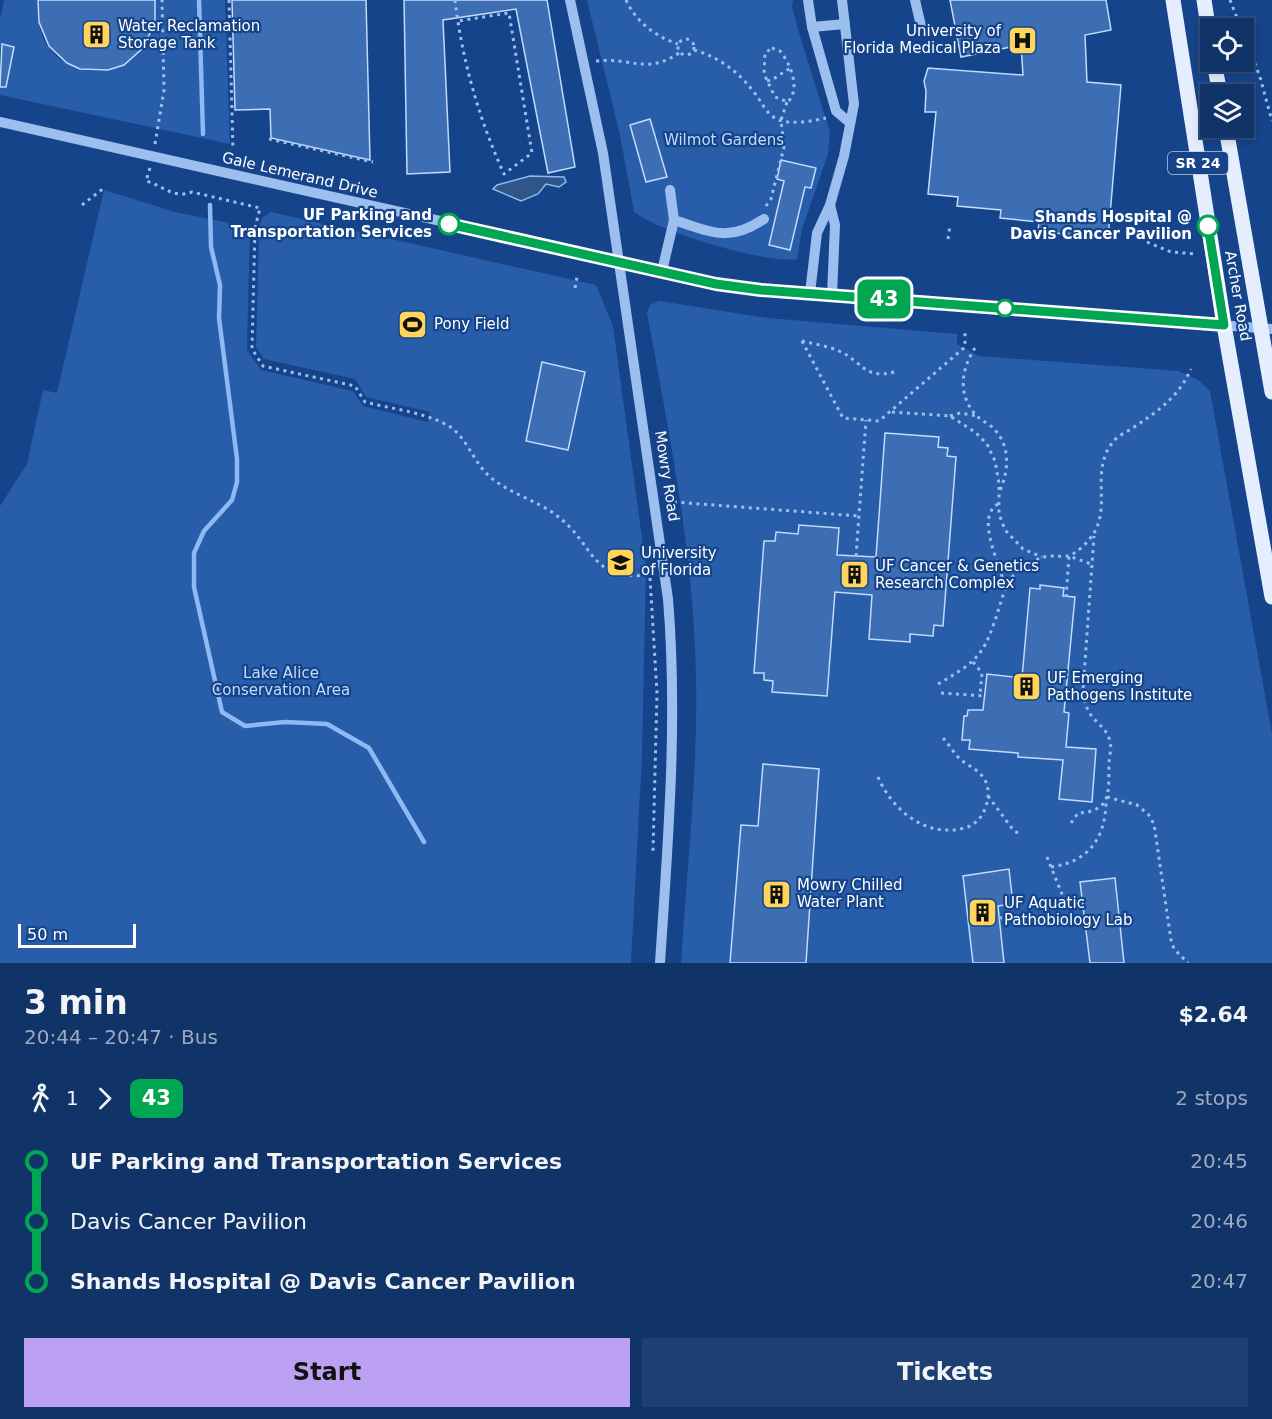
<!DOCTYPE html>
<html lang="en">
<head>
<meta charset="utf-8">
<style>
	:root { --surface:#103368; --page:#1e3f71; --text:#f1f3f6; --muted:#9caac0; --line:#304e7c; --accent:#bca0f2 }
	body { margin:0; font-family:"DejaVu Sans",sans-serif; background:var(--page); color:var(--text); height:100vh; display:flex; flex-direction:column; font-size:22px; white-space:nowrap }
	* { box-sizing:border-box; margin:0 }
	p { font-size:20px; color:var(--muted) }
	.icon { flex:none; width:33px; height:33px; fill:none; stroke:currentColor; stroke-width:2; stroke-linecap:round; stroke-linejoin:round }
	.map { position:relative; height:963px; overflow:hidden }
	.panel { display:flex; flex-direction:column; background:var(--surface); flex:1 }
	.panel>* { flex:none }
	.badge { padding:0 12px; border-radius:9px; font-size:21px; line-height:39px }
	.tools { position:absolute; left:1200px; top:18px; display:grid; gap:12px }
	.tools a { display:grid; place-items:center; width:54px; height:54px; border-radius:0px; background:var(--surface); box-shadow:0 3px 9px #0003,0 0 0 2px var(--line); font-size:30px }
	.scale { position:absolute; left:18px; bottom:15px; width:118px; box-sizing:border-box; padding-left:6px; border:3px solid #fff; border-top:0; font-size:16px; line-height:21px; white-space:nowrap; color:#fff; -webkit-text-stroke:4px #15448a; paint-order:stroke }
	.map>.badge { position:absolute; translate:-50% -50%; box-shadow:0 0 0 3px #fff }
	.legs { display:flex; align-items:center; gap:9px; height:66px; padding:0 24px; font-size:20px }
	.legs p { margin-inline-start:auto }
	.overview { display:flex; align-items:center; justify-content:space-between; height:102px; padding:0 24px }
	h1 { font-size:33px; font-weight:700; line-height:45px }
	.action { display:flex; gap:12px; margin-top:auto; padding:12px 24px }
	.action a { flex:1; height:69px; border-radius:0px; background:var(--accent); color:#111; font-size:24px; font-weight:700; line-height:69px; text-align:center }
	.action a+a { background:var(--page); color:var(--text) }
	ul { padding:0 24px; list-style:none }
	li { display:flex; align-items:center; gap:21px; height:60px; font-size:22px }
	li i { display:grid; place-items:center; width:9px; height:100%; margin:0 8px; background:currentColor }
	li i::after { content:''; width:15px; height:15px; margin:-8px; border:4px solid; border-radius:50%; background:var(--surface) }
	li p { margin-inline-start:auto }
	li:first-child i { background:linear-gradient(#0000 50%,currentColor 0) }
	li:last-child i { background:linear-gradient(currentColor 50%,#0000 0) }
	.map>svg:first-child { display:block }
</style>
</head>
<body>
<div class="map">
<svg width="1272" height="963" viewBox="0 0 1272 963">
	<rect width="100%" height="100%" fill="#15448a"/>
	<g fill="#275da9">
		<path d="M4,0H40C40,7 38,16 39,23C49,89 158,92 154,0H225L230,144L0,95V65L10,67L14,47L2,44L0,55V19Z"/>
		<path d="M587,0H793L792,7L799,33L830,132L828,154L802,229L797,259C765,264 660,232 634,212L620,135Z"/>
		<path d="M104,190L175,212L250,227L247,350L261,370L353,391L363,406L428,422L430,412L366,397L355,379L264,359L256,347L259,230L262,218L271,212L596,285L613,326L646,567L642,755L631,963H0V506L27,464L43,390L57,393Z"/>
		<path d="M659,301L768,318L957,334V344L979,356L1179,371L1198,380L1210,391L1272,734V963H681C687,868 698,772 696,677C694,555 669,432 647,313L650,305Z"/>
	</g>
	<path fill="#325589" stroke="#8eb9f2" stroke-width="1.5" d="M530,176L564,177L566,182L559,187L546,184L538,194L521,201L493,189L497,185Z"/>
	<g fill="none" stroke-linecap="round" stroke-linejoin="round">
		<g stroke="#8eb9f2" stroke-width="4.5">
			<path d="M199,0L203,134"/>
			<path d="M210,205L211,247L220,285L219,318L237,459V482L232,500L204,531L194,553V587L222,712L245,726L285,722L327,724L369,748L424,842"/>
		</g>
	</g>
	<g fill="#3d6eb3" stroke="#c2dafb" stroke-width="1.5">
		<path d="M38,0H155V21L144,47L124,65L108,70L80,69L67,63L49,46L39,22Z"/>
		<path d="M232,0H366L370,160L271,138L270,109L235,110Z"/>
		<path d="M404,0H547L575,167L548,173L516,9L443,20L450,172L407,174Z"/>
		<path d="M950,0H1106L1111,30L1085,35L1087,82L1121,85L1108,239L1038,231L1039,222L1000,218L1001,210L957,206L958,197L928,194L936,112H925L926,91L924,81L928,68L1023,75L1021,45L961,57Z"/>
		<path d="M2,44L14,47L6,87H0Z"/>
		<path d="M650,119L667,177L646,182L630,125Z"/>
		<path d="M781,160L816,168L811,188L805,187L790,250L769,245L784,181L777,179Z"/>
		<path d="M542,362L585,372L568,450L526,441Z"/>
		<path d="M885,433L939,437L938,447L948,448L947,456L956,457L943,626L934,625L933,636L910,634V642L869,639L872,595L835,592L827,696L772,692L773,681L764,680V673H754L764,541H775L776,532L798,534L799,525L839,528L837,555L876,557Z"/>
		<path d="M1040,585L1064,588L1063,596L1075,597L1064,712L1069,713L1066,747L1096,749L1092,802L1059,799L1063,760L1018,757V753L969,749L970,740H962L964,716H967L968,710H983L987,674L1022,678L1030,588L1040,589Z"/>
		<path d="M763,764L819,769L806,963H730L741,825L758,826Z"/>
		<path d="M1009,869L1013,904L998,906L1004,963H973L963,876Z"/>
		<path d="M1115,878L1124,963H1090L1080,882Z"/>
	</g>
	<g fill="none" stroke-linecap="round" stroke-linejoin="round">
		<g stroke="#9cbfef" stroke-width="3" stroke-dasharray="3 4.5" stroke-linecap="butt">
			<path d="M229,0L233,150"/>
			<path d="M455,0C462,60 479,119 504,174L532,153L509,13L458,21"/>
			<path d="M626,0C636,22 656,37 678,44"/>
			<path d="M1230,0L1241,28"/>
			<path d="M1244,35L1260,77L1272,121"/>
			<circle cx="686" cy="47" r="8"/>
			<path d="M772,48L780,51C790,63 801,88 788,102L775,97L764,74L765,53Z"/>
			<path d="M694,50C721,58 740,73 757,96C763,105 768,116 779,120C793,125 811,121 826,118"/>
			<path d="M596,61C631,57 647,75 679,53"/>
			<path d="M767,81C777,79 781,72 790,69"/>
			<path d="M269,139L373,162"/>
			<path d="M155,144L164,90L162,0"/>
			<path d="M150,168L146,181C164,186 173,199 192,192L260,208L255,228L252,349L263,366L355,386L365,402C392,409 424,412 449,426C467,438 473,461 489,476C508,493 536,500 556,515C596,544 587,581 650,575"/>
			<path d="M82,205L104,188"/>
			<path d="M766,206L771,199L784,147L781,120L787,102"/>
			<path d="M948,239L950,225"/>
			<path d="M1147,242L1171,252L1197,254"/>
			<path d="M575,288L577,277"/>
			<path d="M802,341L843,418L879,421L965,347V332"/>
			<path d="M802,341C814,344 828,346 839,351C862,361 864,380 894,372"/>
			<path d="M975,348C961,369 957,396 977,416C981,420 987,423 992,427C1011,445 1009,469 1000,491"/>
			<path d="M892,412L950,416L975,432L987,444L995,461L999,483V514L1005,530L1023,549L1042,557"/>
			<path d="M950,416L960,413L977,416"/>
			<path d="M674,502L859,516"/>
			<path d="M998,504C974,518 1002,567 1005,588"/>
			<path d="M856,556L866,420"/>
			<path d="M650,578L657,693L653,851"/>
			<path d="M1066,597L1069,556L1091,564"/>
			<path d="M973,662L982,673L980,696"/>
			<path d="M938,684C982,659 985,652 1000,605C1003,595 1006,584 1013,576C1021,569 1033,560 1044,557C1052,555 1059,557 1067,556C1076,555 1089,541 1094,533C1111,504 1090,470 1113,442C1117,436 1125,433 1131,429C1157,412 1178,398 1191,369"/>
			<path d="M941,693L985,696"/>
			<path d="M878,777C892,809 923,836 960,829C973,827 982,819 986,806C989,797 989,788 985,780C978,768 966,766 957,756C952,750 948,743 943,738"/>
			<path d="M988,796L1014,831L1022,835"/>
			<path d="M1107,797L1137,805L1148,814L1154,824L1171,940L1174,949L1188,963"/>
			<path d="M1071,823L1078,813C1113,811 1108,792 1109,764C1109,757 1112,748 1110,741C1104,720 1086,724 1083,690L1094,536"/>
			<path d="M1047,857L1072,919"/>
			<path d="M1051,867C1088,862 1105,839 1106,803"/>
			<path d="M999,918L1012,917"/>
			<path d="M1045,922L1084,917"/>
		</g>
		<g stroke="#9cbfef" stroke-width="10">
			<path d="M570,0L603,153L668,599C678,720 668,842 660,963"/>
			<path d="M808,0L812,27L836,111L849,122"/>
			<path d="M915,0L921,26"/>
			<path d="M812,27L845,24"/>
			<path d="M0,122L716,283L761,290L1272,329"/>
			<path d="M830,205L835,225L832,295"/>
			<path d="M674,220C712,232 728,243 764,219"/>
			<path d="M662,271L674,220L670,190"/>
			<path d="M810,293L817,233L830,205L844,156L854,104L842,0"/>
		</g>
		<g stroke="#e5eeff" stroke-width="15">
			<path d="M1173,0L1224,325L1272,597"/>
			<path d="M1204,0L1210,39"/>
			<path d="M1214,62L1220,94"/>
			<path d="M1226,128L1272,392"/>
		</g>
	</g>
	<g fill="none" stroke-linecap="round" stroke-linejoin="round">
		<defs>
			<path id="line-1" d="M449,224L716,284L761,290L1224,325L1208,226"/>
		</defs>
		<use href="#line-1" stroke="#fff" stroke-width="14"/>
		<use href="#line-1" stroke="#00a651" stroke-width="9"/>
	</g>
	<defs>
		<symbol id="building-square" viewBox="-11 -11 22 22"><rect x="-9" y="-9" width="18" height="18" rx="4" fill="#ffd55b" stroke="#15448a"/><path d="M-4-6H4V6H1V3H-1V6H-4ZM-2.5-4.3h1.7v1.8h-1.7ZM.8-4.3h1.7v1.8H.8ZM-2.5-1h1.7V.8h-1.7ZM.8-1h1.7V.8H.8Z" fill="#111"/></symbol>
		<symbol id="hospital-square" viewBox="-11 -11 22 22"><rect x="-9" y="-9" width="18" height="18" rx="4" fill="#ffd55b" stroke="#15448a"/><path d="M-5-5h3v3.5h4V-5h3V5h-3V1.5h-4V5h-3Z" fill="#111"/></symbol>
		<symbol id="stadium-square" viewBox="-11 -11 22 22"><rect x="-9" y="-9" width="18" height="18" rx="4" fill="#ffd55b" stroke="#15448a"/><path d="M0-5a6.5 5 0 1 0 0 10a6.5 5 0 1 0 0-10ZM-3.5-1.8h7v3.6h-7Z" fill="#111"/></symbol>
		<symbol id="university-square" viewBox="-11 -11 22 22"><rect x="-9" y="-9" width="18" height="18" rx="4" fill="#ffd55b" stroke="#15448a"/><path d="M0-5L7-2L0 1L-7-2ZM-4 1L0 2.5L4 1V4Q0 6-4 4Z" fill="#111"/></symbol>
	</defs>
	<g fill-rule="evenodd">
		<use href="#building-square" x="80" y="18" width="33" height="33"/>
		<use href="#hospital-square" x="1006" y="24" width="33" height="33"/>
		<use href="#stadium-square" x="396" y="308" width="33" height="33"/>
		<use href="#university-square" x="604" y="546" width="33" height="33"/>
		<use href="#building-square" x="838" y="558" width="33" height="33"/>
		<use href="#building-square" x="1010" y="670" width="33" height="33"/>
		<use href="#building-square" x="760" y="878" width="33" height="33"/>
		<use href="#building-square" x="966" y="896" width="33" height="33"/>
	</g>
	<g fill="#fff" stroke="#00a651" stroke-width="3">
		<circle cx="449" cy="224" r="10"/>
		<circle cx="1208" cy="226" r="10"/>
		<circle cx="1005" cy="308" r="8"/>
	</g>
	<g text-anchor="middle" dominant-baseline="central" stroke-width="4.5" stroke-linejoin="round" paint-order="stroke">
		<rect fill="#15448a" stroke="#b9c7dc" stroke-width="1.5" x="1168" y="152" width="60" height="22" rx="4.5"/>
		<g font-size="14" font-weight="bold" fill="#fff">
			<text x="1198" y="163">SR 24</text>
		</g>
		<g font-size="15" fill="#fff" stroke="#15448a" text-anchor="start">
			<text x="118" y="26">Water Reclamation<tspan x="118" dy="17">Storage Tank</tspan></text>
			<text x="1001" y="31" text-anchor="end">University of<tspan x="1001" dy="17">Florida Medical Plaza</tspan></text>
			<text x="434" y="324">Pony Field</text>
			<text x="641" y="553">University<tspan x="641" dy="17">of Florida</tspan></text>
			<text x="875" y="566">UF Cancer &amp; Genetics<tspan x="875" dy="17">Research Complex</tspan></text>
			<text x="1047" y="678">UF Emerging<tspan x="1047" dy="17">Pathogens Institute</tspan></text>
			<text x="797" y="885">Mowry Chilled<tspan x="797" dy="17">Water Plant</tspan></text>
			<text x="1004" y="903">UF Aquatic<tspan x="1004" dy="17">Pathobiology Lab</tspan></text>
		</g>
		<g font-size="15" fill="#c2dafb" stroke="#15448a">
			<text x="724" y="140">Wilmot Gardens</text>
			<text x="281" y="673">Lake Alice<tspan x="281" dy="17">Conservation Area</tspan></text>
		</g>
		<g font-size="15" fill="#fff" stroke="#15448a">
			<text transform="translate(300 175) rotate(13)">Gale Lemerand Drive</text>
			<text transform="translate(1238 296) rotate(80)">Archer Road</text>
			<text transform="translate(667 476) rotate(81)">Mowry Road</text>
		</g>
		<g font-size="15" font-weight="bold" fill="#fff" stroke="#15448a" text-anchor="end">
			<text x="432" y="215">UF Parking and<tspan x="432" dy="17">Transportation Services</tspan></text>
			<text x="1192" y="217">Shands Hospital @<tspan x="1192" dy="17">Davis Cancer Pavilion</tspan></text>
		</g>
	</g>
</svg>
<div class="tools">
<a><svg class="icon" aria-label="locate" viewBox="0 0 24 24"><circle cx="12" cy="12" r="6"/><path d="M12 2v4M12 18v4M2 12h4M18 12h4"/></svg></a>
<a><svg class="icon" aria-label="layers" viewBox="0 0 24 24"><path d="M12 4l9 5-9 5-9-5zM3 14l9 5 9-5"/></svg></a>
</div>
<div class="scale">50 m</div>
<b class="badge" style="left:884px;top:299px;background:#00a651;color:#fff">43</b>
</div>
<section class="panel">
<div class="overview"><div><h1>3 min</h1><p>20:44 – 20:47 · Bus</p></div><b>$2.64</b></div>
<div class="legs"><svg class="icon" aria-label="walk" viewBox="0 0 24 24"><circle cx="13" cy="4" r="2"/><path d="M13 8l-2 6 4 7M11 14l-3 7M7 12l3-4h3l4 4"/></svg>1<svg class="icon" aria-label="forward" viewBox="0 0 24 24"><path d="M9 5l7 7-7 7"/></svg><b class="badge" style="background:#00a651;color:#fff">43</b><p>2 stops</p></div>
<ul>
<li><i style="color:#00a651"></i><b>UF Parking and Transportation Services</b><p>20:45</p></li>
<li><i style="color:#00a651"></i><span>Davis Cancer Pavilion</span><p>20:46</p></li>
<li><i style="color:#00a651"></i><b>Shands Hospital @ Davis Cancer Pavilion</b><p>20:47</p></li>
</ul>
<div class="action"><a>Start</a><a>Tickets</a></div>
</section>
</body>
</html>
